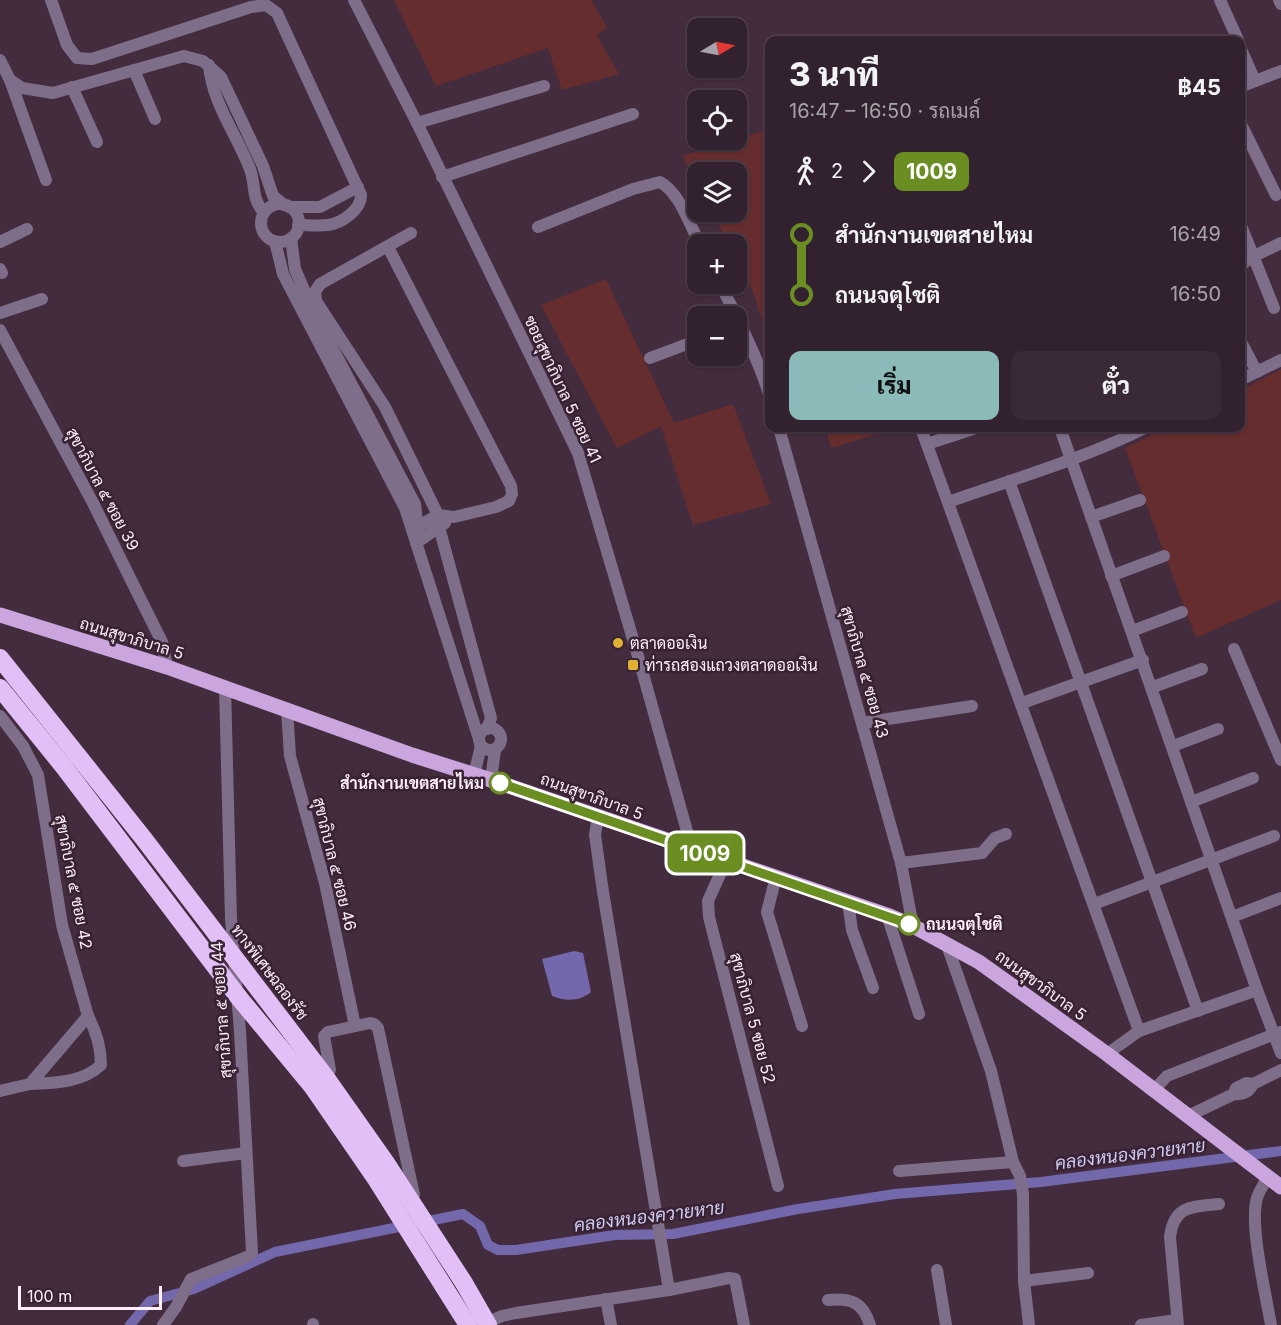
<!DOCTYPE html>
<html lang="th">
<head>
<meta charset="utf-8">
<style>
	:root { --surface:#32212e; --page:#3a2936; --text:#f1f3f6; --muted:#a8a3aa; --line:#4d3e4a; --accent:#8bbbb9 }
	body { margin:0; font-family:Inter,Sarabun,sans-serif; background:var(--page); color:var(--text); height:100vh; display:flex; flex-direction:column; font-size:22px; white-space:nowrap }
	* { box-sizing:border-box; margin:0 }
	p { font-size:20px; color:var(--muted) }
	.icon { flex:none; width:33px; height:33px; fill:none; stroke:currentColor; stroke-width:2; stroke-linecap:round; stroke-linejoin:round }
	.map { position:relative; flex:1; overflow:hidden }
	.details { position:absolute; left:765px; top:36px; width:480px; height:396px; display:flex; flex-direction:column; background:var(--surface); border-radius:12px; box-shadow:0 2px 4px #0004,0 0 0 2px var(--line) }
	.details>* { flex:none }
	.badge { padding:0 12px; border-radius:9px; font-size:21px; line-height:39px }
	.needle { width:39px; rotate:80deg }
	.buttons { position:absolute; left:687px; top:18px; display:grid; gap:12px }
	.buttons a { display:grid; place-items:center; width:60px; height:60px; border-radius:12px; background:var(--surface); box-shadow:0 2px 4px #0004,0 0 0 2px var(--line); font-size:30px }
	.scale { position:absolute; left:18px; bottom:15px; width:144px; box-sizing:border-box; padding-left:6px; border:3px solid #feeffa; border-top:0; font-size:16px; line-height:21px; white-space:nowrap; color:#feeffa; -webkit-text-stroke:4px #382233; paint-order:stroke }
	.map>.badge { position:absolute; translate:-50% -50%; box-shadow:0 0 0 3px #fff }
	.legs { display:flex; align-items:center; gap:9px; height:66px; padding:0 24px; font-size:20px }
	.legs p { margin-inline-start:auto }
	.head { display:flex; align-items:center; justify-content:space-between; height:102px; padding:0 24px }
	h1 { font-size:33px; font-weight:800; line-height:45px }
	.primary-button { display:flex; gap:12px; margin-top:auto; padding:12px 24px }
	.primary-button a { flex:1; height:69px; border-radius:12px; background:var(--accent); color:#111; font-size:24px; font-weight:800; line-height:69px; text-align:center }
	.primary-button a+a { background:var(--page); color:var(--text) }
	ul { padding:0 24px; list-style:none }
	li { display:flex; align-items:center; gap:21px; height:60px; font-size:22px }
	li i { display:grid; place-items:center; width:9px; height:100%; margin:0 8px; background:currentColor }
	li i::after { content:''; width:15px; height:15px; margin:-8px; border:4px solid; border-radius:50%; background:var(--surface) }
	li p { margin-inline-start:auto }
	li:first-child i { background:linear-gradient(#0000 50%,currentColor 0) }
	li:last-child i { background:linear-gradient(currentColor 50%,#0000 0) }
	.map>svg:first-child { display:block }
</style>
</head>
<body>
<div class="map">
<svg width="1281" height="1325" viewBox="0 0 1281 1325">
	<rect width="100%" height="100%" fill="#432c3d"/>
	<g fill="#662d2f">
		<path d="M394,0H591L607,27L597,36L619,74L562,90L548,48L436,86Z"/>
		<path d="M769,129H770L769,340L752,289L737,259L736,244H729L712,212H736V172H698L697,184L682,156Z"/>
		<path d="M606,279L674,423L733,404L771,504L693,525L661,426L617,448L541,305Z"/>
		<path d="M1281,369V600L1196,638L1125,448L1166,428H1240L1241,390Z"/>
		<path d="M799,428H891V430L831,448L826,428L800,432Z"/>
	</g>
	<path fill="#7468ac" d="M574,951L583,953L591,992C579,1002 565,1001 552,996L542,959Z"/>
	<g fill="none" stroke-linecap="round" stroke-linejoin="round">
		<path stroke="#7468ac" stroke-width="10" d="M130,1325L150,1301L194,1289L275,1252L463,1214L480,1226L488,1245L498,1250H516L615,1235L673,1234L798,1209L895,1194L1041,1182L1281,1151"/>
		<g stroke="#7f6e8a" stroke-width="12">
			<path d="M51,0L67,45L77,58L92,59L251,7L266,5L277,13L361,195C361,210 342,223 328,225C318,226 308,225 298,225"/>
			<path d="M354,0L417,123L578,453L640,663L692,849"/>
			<path d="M1220,0L1238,40"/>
			<path d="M1279,0L1281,4"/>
			<path d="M1240,47L1255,81"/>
			<path d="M0,60L10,80L22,88L53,93L184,56L203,61L221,77L263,166L273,196L284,205"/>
			<path d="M209,65C212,103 237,135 250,169C256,186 251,198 264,213"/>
			<path d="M134,70L155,119"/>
			<path d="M10,80L46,180"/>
			<path d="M72,87L97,142"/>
			<path d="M1240,87L1281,71"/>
			<path d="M1240,122L1276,195"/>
			<path d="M417,123L544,86"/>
			<path d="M442,177L633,114"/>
			<circle cx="280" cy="223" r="19"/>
			<path d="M289,207H320L358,187"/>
			<path d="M538,227L633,189L660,182C680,193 689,224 700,244"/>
			<path d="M1242,228L1274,308"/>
			<path d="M411,233L320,284L315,292L316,301L385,407L438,515L439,527L491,718L487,729"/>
			<path d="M291,238L295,269L315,315L415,504L418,529"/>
			<path d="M275,241L283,274L405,508L479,739"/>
			<path d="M0,242L27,229"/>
			<path d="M388,247L511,486L512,494L509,501L496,507L454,517L438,515L412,530"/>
			<path d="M1240,266L1250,258L1281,243"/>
			<path d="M0,269L2,273"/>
			<path d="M720,284C739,320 758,358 770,397"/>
			<path d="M0,313L42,299"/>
			<path d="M0,330L93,503L132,582L162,642L167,667"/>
			<path d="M1240,340L1257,372"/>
			<path d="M650,358L698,340"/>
			<path d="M1240,380L1281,360"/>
			<path d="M779,428L901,863L913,926"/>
			<path d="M921,428L1139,1031"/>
			<path d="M1060,428L1257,990L1281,1053"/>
			<path d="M927,444L976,428"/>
			<path d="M1009,481L1198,1011"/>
			<path d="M948,502C1014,479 1083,459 1145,428"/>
			<path d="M1091,517L1140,500"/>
			<path d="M416,543L445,523"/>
			<path d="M1111,576L1164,556"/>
			<path d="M1132,631L1182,612"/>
			<path d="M1234,649L1281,760"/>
			<path d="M1153,687L1202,669"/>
			<path d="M1022,703L1143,660"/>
			<path d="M287,710L290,756L325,883L355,1026"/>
			<path d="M0,716L23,746L38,775L62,925L88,1016L30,1084L0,1091"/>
			<path d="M862,723L972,706"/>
			<circle cx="490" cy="739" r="11"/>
			<path d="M1173,746L1218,729"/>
			<path d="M474,775L481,746"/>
			<path d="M491,780L495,750"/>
			<path d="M1191,802L1253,778"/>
			<path d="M598,816L595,835L603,892L669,1290"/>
			<path d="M726,861L708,901L709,917L778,1186"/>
			<path d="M901,863L982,853L995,838L1006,834"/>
			<path d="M776,877L767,912L802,1026"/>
			<path d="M848,902L852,930L873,988"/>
			<path d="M1094,904L1274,836"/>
			<path d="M887,915L919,1014"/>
			<path d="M1232,917L1281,898"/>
			<path d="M947,945L991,1071L1013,1162L1020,1176L1023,1194L1024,1281L1029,1325"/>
			<path d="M1107,1054L1139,1031L1257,990"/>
			<path d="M330,1070L324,1036L328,1032L370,1023L374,1024L378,1028L414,1195"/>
			<path d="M30,1084C54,1083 82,1083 101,1065C101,1047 97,1033 88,1016"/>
			<path d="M1153,1091L1167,1076L1280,1032"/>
			<path d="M1234,1094L1236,1088L1246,1083L1253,1084L1281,1070"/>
			<path d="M1188,1116L1234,1094C1243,1095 1248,1093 1253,1084"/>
			<path d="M183,1161L246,1153"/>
			<path d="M899,1171L1013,1162"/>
			<path d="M1268,1177C1264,1184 1259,1191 1257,1198C1249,1225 1266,1295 1271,1325"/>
			<path d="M937,1270L946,1325"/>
			<path d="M1024,1281L1088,1273"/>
			<path d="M606,1299L611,1325"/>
			<path d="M828,1300C851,1298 863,1302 870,1325"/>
			<path d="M313,1324V1325"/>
			<path d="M163,1325L176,1307L191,1279L249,1256L252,1253L240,1031L231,919L225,687"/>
			<path d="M482,1325L502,1316L516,1313L669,1290L729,1278L735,1279L744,1325"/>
			<path d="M1141,1325L1177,1320"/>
			<path d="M1178,1325L1170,1237C1174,1205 1192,1207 1219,1204"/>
		</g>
		<path stroke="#caa5de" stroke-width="15" d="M0,615L167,667L412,755L491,780L887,915L913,926L979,962L1107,1054L1281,1187"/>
		<g stroke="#e2bff6" stroke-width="18">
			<path d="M0,658L144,839L324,1075L386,1163L464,1283L488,1325"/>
			<path d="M0,688L64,767L240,999L312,1086L376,1179L468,1325"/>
		</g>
	</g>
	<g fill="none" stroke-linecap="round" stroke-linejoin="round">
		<defs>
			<path id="line-1" d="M500,783L909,924"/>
		</defs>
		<use href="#line-1" stroke="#fff" stroke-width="14"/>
		<use href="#line-1" stroke="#6b8e23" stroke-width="9"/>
	</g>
	<g fill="#e0b034" stroke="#382233" stroke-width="2">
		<circle cx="618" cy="643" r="6"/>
		<rect x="627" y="659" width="12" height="12" rx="3"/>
	</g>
	<g fill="#fff" stroke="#6b8e23" stroke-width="3">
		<circle cx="500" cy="783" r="10"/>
		<circle cx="909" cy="924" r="10"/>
	</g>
	<g text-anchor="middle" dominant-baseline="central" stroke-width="5" stroke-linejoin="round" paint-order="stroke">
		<g font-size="16" fill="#feeffa" stroke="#382233">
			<text transform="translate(563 389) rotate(65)">ซอยสุขาภิบาล 5 ซอย 41</text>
			<text transform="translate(103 489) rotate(62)">สุขาภิบาล ๕ ซอย 39</text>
			<text transform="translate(132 638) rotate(17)">ถนนสุขาภิบาล 5</text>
			<text transform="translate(865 672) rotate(74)">สุขาภิบาล ๕ ซอย 43</text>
			<text transform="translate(592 796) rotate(20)">ถนนสุขาภิบาล 5</text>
			<text transform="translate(335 864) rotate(76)">สุขาภิบาล ๕ ซอย 46</text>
			<text transform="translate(74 882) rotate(79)">สุขาภิบาล ๕ ซอย 42</text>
			<text transform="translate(270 972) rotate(53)">ทางพิเศษฉลองรัช</text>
			<text transform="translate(1041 985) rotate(36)">ถนนสุขาภิบาล 5</text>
			<text transform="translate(221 1010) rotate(-94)">สุขาภิบาล ๕ ซอย 44</text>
			<text transform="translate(753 1018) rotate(75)">สุขาภิบาล 5 ซอย 52</text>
		</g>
		<g font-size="16" fill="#feeffa" stroke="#382233" text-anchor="start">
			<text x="630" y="643">ตลาดออเงิน</text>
			<text x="645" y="665">ท่ารถสองแถวงตลาดออเงิน</text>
		</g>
		<g font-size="16" font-weight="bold" fill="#feeffa" stroke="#382233" text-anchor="end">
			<text x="484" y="783">สำนักงานเขตสายไหม</text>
			<text x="926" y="924" text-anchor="start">ถนนจตุโชติ</text>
		</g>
		<g font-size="18" font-style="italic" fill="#cfcbf1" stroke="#382233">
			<text transform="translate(1130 1154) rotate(-7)">คลองหนองควายหาย</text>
			<text transform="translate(649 1216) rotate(-7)">คลองหนองควายหาย</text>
		</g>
	</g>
</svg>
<div class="buttons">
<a><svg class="needle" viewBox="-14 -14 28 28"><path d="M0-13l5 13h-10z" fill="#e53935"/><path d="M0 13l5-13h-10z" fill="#a8a3aa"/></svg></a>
<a><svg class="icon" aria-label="locate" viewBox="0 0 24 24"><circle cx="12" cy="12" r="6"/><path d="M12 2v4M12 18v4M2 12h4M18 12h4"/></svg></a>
<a><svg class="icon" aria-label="layers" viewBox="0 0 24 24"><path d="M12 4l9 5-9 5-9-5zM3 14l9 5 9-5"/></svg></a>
<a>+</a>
<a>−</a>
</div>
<div class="scale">100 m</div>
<b class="badge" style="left:705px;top:853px;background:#6b8e23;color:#fff">1009</b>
<section class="details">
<div class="head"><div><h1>3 นาที</h1><p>16:47 – 16:50 · รถเมล์</p></div><b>฿45</b></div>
<div class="legs"><svg class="icon" aria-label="walk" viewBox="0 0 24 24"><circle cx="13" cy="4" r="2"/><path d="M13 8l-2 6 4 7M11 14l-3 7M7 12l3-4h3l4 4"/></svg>2<svg class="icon" aria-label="forward" viewBox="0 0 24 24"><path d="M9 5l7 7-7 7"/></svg><b class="badge" style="background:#6b8e23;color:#fff">1009</b></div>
<ul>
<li><i style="color:#6b8e23"></i><b>สำนักงานเขตสายไหม</b><p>16:49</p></li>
<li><i style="color:#6b8e23"></i><b>ถนนจตุโชติ</b><p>16:50</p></li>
</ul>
<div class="primary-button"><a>เริ่ม</a><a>ตั๋ว</a></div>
</section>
</div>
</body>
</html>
